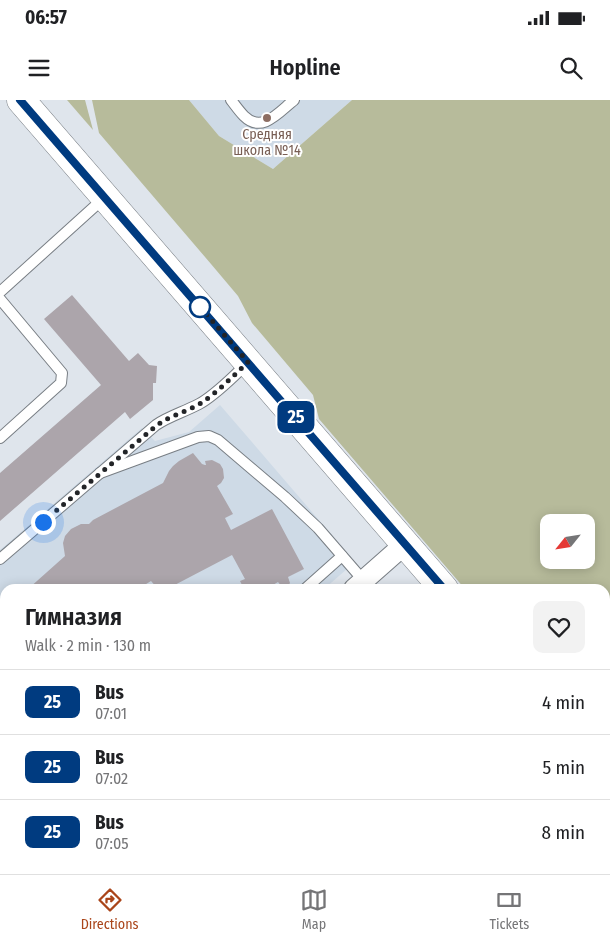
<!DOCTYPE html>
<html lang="en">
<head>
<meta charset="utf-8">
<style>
	:root { --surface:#fff; --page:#f2f2f2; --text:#202124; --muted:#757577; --line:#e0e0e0; --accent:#aa451a }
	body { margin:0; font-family:"Fira Sans Condensed",sans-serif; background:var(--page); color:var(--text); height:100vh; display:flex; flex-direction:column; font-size:19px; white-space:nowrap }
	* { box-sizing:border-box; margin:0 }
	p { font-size:16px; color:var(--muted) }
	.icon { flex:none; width:28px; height:28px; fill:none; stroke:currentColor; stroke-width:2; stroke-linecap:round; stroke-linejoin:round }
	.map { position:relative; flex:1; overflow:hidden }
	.drawer { position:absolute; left:0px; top:484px; width:610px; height:291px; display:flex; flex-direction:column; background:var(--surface); border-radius:15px 15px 0 0; box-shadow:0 2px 12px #0003 }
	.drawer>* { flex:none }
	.badge { padding:0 10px; border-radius:8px; font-size:18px; line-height:32px }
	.needle { width:32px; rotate:240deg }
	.controls { position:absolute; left:540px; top:414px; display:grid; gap:10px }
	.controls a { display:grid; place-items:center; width:55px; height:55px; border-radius:10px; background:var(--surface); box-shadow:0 2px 12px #0003; font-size:25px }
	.you { position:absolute; width:25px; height:25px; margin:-12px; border:4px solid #fff; border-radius:50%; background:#1a73e8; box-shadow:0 0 0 8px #1a73e833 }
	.map>.badge { position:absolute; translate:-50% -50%; box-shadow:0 0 0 2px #fff }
	.round { display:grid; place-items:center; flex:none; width:52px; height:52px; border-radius:10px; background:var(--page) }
	.head { display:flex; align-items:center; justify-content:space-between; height:85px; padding:0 25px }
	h1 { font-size:24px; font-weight:600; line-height:38px }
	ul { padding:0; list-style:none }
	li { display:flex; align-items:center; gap:15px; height:65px; padding:0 25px; border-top:1px solid var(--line) }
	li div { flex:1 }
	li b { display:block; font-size:19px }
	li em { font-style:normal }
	li .badge { min-width:55px; font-weight:700; text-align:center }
	.status { display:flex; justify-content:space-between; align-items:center; height:35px; padding:0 25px; background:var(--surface); direction:ltr }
	.status svg { height:14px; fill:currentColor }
	header { display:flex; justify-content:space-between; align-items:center; height:65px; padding:0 25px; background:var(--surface); font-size:22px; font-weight:600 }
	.tabs { display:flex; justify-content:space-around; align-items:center; height:70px; border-top:1px solid var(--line); background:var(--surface); font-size:14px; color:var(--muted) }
	.tabs a { display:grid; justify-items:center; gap:2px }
	.tabs .current { color:var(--accent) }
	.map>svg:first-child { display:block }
</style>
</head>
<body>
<div class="status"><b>06:57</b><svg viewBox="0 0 49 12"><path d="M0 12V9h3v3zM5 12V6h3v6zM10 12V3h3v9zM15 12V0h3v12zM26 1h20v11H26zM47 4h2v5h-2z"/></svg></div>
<header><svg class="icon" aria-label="menu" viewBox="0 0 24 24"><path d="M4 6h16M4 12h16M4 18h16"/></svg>Hopline<svg class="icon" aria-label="search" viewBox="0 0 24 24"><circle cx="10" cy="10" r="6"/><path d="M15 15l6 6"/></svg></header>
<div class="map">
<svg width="610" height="774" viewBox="0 0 610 774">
	<rect width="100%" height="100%" fill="#dfe5ec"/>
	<g fill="#cedae6">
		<path d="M189,0H352L273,69L219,36Z"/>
		<path d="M220,305L355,462L324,489H5V627L0,623V450L142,328L155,341L189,332Z"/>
	</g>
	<g fill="#b7bb9b" fill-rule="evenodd">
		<path d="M67,0H85L93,30Z"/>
		<path d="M92,0H189L219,36L273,69L352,0H610V657L605,651V489H465L319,319L313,295L252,223L238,196L211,164L99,33ZM549,422H586V460H549Z"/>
	</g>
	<g fill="#aca5ab">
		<path d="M72,195L129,261L138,253L149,265L157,266L156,283H153V300L130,319L125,312L0,421V373L101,285L44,219Z"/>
		<path d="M193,353L202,364L205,365H206L205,361L212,360L220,364L223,369L224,378L221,383L217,386L233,414L225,418L231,430L272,409L304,469L288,477L290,483L288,486L285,487H282L278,482L266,489H244L240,481L245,479L232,455L167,489H158L151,481L138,489H28L65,456L63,443L65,436L71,429L81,424H89L93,420L163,383L169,371L173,366L179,361Z"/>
		<path d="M5,509V565L4,564L0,566V513Z"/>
		<path d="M0,658L5,663V713L0,708Z"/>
		<path d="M133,770H186L182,774H129Z"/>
		<path d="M358,770H405L402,774H363Z"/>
		<path d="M526,770H574L577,774H529Z"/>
	</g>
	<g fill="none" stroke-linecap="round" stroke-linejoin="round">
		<defs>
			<g id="service">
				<path d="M231,0C235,5 239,11 244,16C262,34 279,12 294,0"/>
				<path d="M0,192L104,98"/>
				<path d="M0,199L62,273L61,283L0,338"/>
				<path d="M100,373L198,337L209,336L218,340L285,397L318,428L363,480"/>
				<path d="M0,459L156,325C169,316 184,312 199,304C217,294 232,277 248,263"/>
				<path d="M305,489L342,456"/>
				<path d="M0,601L5,606"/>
				<path d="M0,640L5,645"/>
				<path d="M306,770L312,774"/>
				<path d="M495,770L498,774"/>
				<path d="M0,771L5,774"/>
				<path d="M201,774L205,770"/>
				<path d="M435,774L439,770"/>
			</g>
			<g id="minor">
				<path d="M354,489L405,444"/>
				<path d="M49,774L52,770"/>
			</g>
			<g id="primary">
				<path d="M21,0L444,489"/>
				<path d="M605,674L610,680"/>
			</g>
		</defs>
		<use href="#service" stroke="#787e84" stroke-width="12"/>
		<use href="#minor" stroke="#787e84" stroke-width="22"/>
		<use href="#primary" stroke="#787e84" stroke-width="29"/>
		<use href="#service" stroke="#fff" stroke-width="10"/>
		<use href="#minor" stroke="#fff" stroke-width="20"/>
		<use href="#primary" stroke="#fff" stroke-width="28"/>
	</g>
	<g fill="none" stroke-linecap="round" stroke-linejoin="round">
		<defs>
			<path id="line" d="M20,0L444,489"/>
		</defs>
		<use href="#line" stroke="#fff" stroke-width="11"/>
		<use href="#line" stroke="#003b80" stroke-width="8"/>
		<path stroke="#222427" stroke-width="5" stroke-dasharray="0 9" d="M43,422L156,326C170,315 187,312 201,303C218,292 233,276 248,262L200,207"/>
	</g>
	<circle fill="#8d6e63" stroke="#fff" stroke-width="2" cx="267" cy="18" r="5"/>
	<circle fill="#fff" stroke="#003b80" stroke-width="2.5" cx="200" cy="207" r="10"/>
	<g text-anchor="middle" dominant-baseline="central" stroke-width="4" stroke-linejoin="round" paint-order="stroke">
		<g font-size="14" fill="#785e54" stroke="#fff">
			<text x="267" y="34">Средняя<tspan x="267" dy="16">школа №14</tspan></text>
		</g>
	</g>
</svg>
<div class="controls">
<a><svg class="needle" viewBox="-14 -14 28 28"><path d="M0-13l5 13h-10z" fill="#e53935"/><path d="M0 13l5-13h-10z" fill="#757577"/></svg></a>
</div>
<div class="you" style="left:43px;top:422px"></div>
<b class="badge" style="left:296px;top:317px;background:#003b80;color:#fff">25</b>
<section class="drawer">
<div class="head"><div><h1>Гимназия</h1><p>Walk · 2 min · 130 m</p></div><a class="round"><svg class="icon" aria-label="heart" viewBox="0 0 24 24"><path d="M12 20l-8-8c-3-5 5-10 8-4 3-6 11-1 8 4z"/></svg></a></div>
<ul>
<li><span class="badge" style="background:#003b80;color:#fff">25</span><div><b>Bus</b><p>07:01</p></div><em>4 min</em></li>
<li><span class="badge" style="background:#003b80;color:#fff">25</span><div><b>Bus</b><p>07:02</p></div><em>5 min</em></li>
<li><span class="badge" style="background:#003b80;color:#fff">25</span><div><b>Bus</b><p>07:05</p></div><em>8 min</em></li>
</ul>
</section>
</div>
<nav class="tabs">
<a class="current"><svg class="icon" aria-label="directions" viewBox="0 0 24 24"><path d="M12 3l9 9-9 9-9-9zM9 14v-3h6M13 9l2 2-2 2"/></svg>Directions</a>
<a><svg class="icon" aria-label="map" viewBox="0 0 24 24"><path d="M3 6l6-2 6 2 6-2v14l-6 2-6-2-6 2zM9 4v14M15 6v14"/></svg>Map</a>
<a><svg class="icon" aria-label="tickets" viewBox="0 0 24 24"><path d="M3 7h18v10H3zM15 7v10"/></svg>Tickets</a>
</nav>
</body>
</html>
